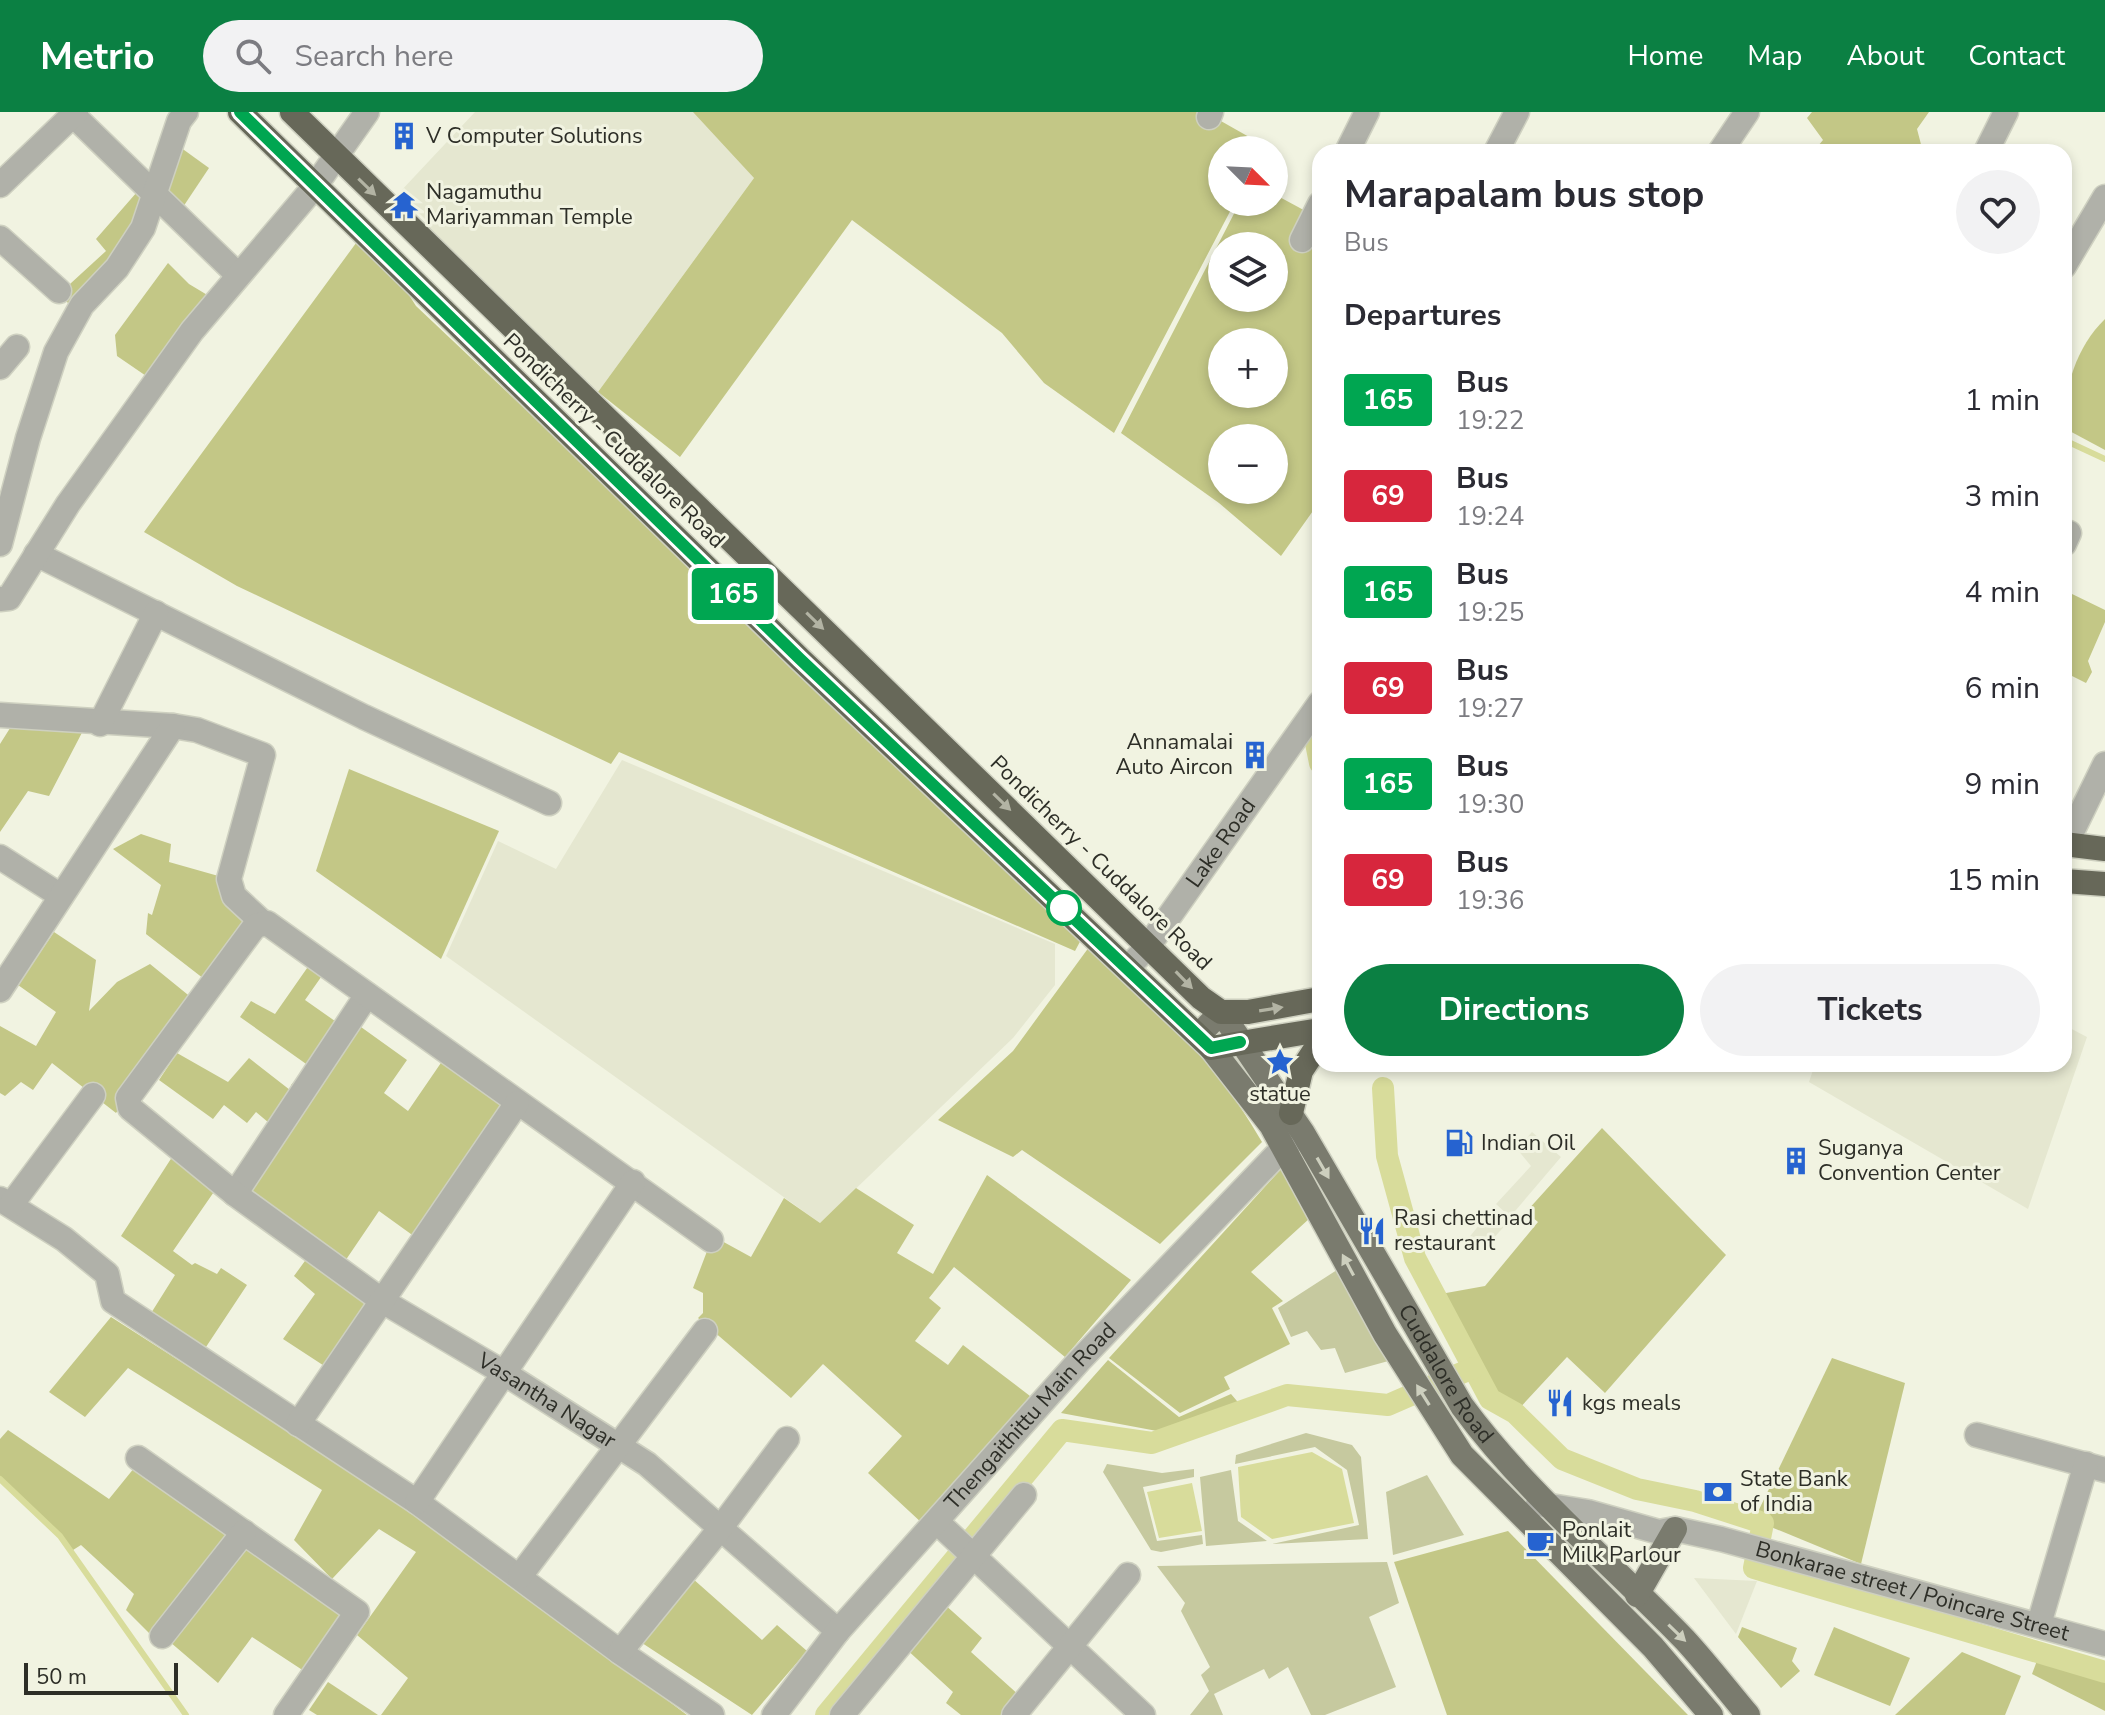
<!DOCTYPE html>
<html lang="en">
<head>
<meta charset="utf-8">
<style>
	:root { --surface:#fff; --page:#f2f2f3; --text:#2b2b33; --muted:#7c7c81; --accent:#0b8043 }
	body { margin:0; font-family:"Nunito Sans",sans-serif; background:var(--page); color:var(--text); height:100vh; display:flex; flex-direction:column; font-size:30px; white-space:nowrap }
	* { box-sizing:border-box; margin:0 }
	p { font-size:26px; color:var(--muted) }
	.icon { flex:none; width:44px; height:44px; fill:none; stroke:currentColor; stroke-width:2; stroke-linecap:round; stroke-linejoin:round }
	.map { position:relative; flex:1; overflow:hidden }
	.drawer { position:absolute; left:1312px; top:32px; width:760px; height:928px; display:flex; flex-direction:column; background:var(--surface); border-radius:24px; box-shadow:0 4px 12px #0003 }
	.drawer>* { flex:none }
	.badge { padding:0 16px; border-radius:6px; font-size:28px; line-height:52px }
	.needle { width:52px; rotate:114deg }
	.tools { position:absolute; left:1208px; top:24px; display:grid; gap:16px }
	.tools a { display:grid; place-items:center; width:80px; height:80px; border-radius:50%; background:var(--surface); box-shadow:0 4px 12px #0003; font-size:40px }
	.scale { position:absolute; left:24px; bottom:20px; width:154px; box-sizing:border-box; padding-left:8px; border:4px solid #2d2e27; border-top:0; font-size:22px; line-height:28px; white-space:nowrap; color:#2d2e27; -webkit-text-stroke:6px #f1f3e1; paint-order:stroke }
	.map>.badge { position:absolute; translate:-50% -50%; box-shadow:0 0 0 4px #fff }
	h2 { padding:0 32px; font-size:30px; line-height:72px }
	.round { display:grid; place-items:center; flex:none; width:84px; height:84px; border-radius:42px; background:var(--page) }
	.headline { display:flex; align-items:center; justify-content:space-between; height:136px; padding:0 32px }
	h1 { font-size:38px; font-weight:700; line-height:60px }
	.button { display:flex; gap:16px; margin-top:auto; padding:16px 32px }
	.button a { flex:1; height:92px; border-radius:48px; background:var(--accent); color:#fff; font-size:32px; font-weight:700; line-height:92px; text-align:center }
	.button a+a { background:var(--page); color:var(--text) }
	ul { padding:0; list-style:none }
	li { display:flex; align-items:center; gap:24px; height:96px; padding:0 32px }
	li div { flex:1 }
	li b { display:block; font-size:30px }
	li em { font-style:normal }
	li .badge { min-width:88px; font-weight:700; text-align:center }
	header { display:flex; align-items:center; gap:48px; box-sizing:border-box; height:112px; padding:0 40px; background:var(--accent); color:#fff }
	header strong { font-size:38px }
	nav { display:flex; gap:44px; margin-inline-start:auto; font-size:28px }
	.search { width:560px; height:72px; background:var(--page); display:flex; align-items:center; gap:20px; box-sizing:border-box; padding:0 28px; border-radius:44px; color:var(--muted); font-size:30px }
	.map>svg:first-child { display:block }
</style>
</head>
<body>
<header>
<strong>Metrio</strong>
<div class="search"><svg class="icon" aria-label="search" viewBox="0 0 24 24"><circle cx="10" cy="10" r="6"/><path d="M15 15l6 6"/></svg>Search here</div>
<nav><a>Home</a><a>Map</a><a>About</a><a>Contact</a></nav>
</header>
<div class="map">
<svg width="2105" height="1603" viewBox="0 0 2105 1603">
	<rect width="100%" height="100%" fill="#f1f3e1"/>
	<g fill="#e5e7d0">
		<path d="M475,0H696L754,66L598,280L423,122L429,111L399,81Z"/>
		<path d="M622,648L1055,832V873L1013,926L820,1111L446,844L498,729L556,757Z"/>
		<path d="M2064,913L2087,925L2028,1097L1809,970L1815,952H2064Z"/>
		<path d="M1532,1020L1561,1045L1510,1105L1496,1092L1531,1054L1517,1037Z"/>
		<path d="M1493,1096L1509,1109L1481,1140L1467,1128Z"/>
		<path d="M1694,1466L1757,1469L1736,1522Z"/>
	</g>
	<g fill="#c6c99f">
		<path d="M1340,1156L1392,1248L1345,1261L1335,1236L1321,1238L1307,1219L1291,1225L1278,1196Z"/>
		<path d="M1306,1321L1352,1333L1361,1345L1368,1427L1272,1432L1359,1413L1347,1358L1315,1335L1235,1352L1236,1343Z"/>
		<path d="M1107,1352L1162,1361L1194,1357V1365L1143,1375L1157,1429L1202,1423L1203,1432L1161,1440L1151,1438L1103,1360Z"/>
		<path d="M1231,1358L1238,1409L1267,1429L1206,1434L1200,1365Z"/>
		<path d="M1427,1363L1464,1423L1393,1443L1386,1380Z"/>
		<path d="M1387,1450L1399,1491L1369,1505L1396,1575L1325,1603H1311L1288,1555L1269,1567L1264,1557L1214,1582L1223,1603H1190L1209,1579L1201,1563L1210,1555L1181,1499L1185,1491L1157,1454Z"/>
	</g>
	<g fill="#c3c786" fill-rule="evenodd">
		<path d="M693,0H1205L1265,34L1263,38H1222V90H1235L1114,321L1044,271L1002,221L852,108L680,345L598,280L754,66Z"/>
		<path d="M1812,0H1929L1917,17L1923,40H1813L1823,28L1807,6Z"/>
		<path d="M173,30L209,56L179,101L158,80Z"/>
		<path d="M137,80L155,83L77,198L58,183L106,139L96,127Z"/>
		<path d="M1274,82L1311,102L1310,124L1320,128V389L1281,444L1219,391L1121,321L1240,90H1274ZM1222,134H1274V186H1222ZM1222,230H1274V282H1222ZM1222,326H1274V378H1222Z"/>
		<path d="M359,127L402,172L416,194L1083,824L1075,839L619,640L611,652L237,474L144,420Z"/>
		<path d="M168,151L189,172L209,184L152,268L117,244L115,223Z"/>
		<path d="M2105,207V338L2064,316C2064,276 2076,235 2105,207Z"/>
		<path d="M2070,481L2105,498V510L2088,549L2092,560L2086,571L2064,560V493Z"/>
		<path d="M87,611L49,684L28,679L0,720V632L12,613Z"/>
		<path d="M349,657L499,719L441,847L316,759Z"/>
		<path d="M141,722L171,732L169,750L229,767L255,809L208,870L146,822L148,801L152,803L161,773L113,737Z"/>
		<path d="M54,820L96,848L89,899L117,870L150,852L198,891L116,1001L52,951L33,978L21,970L5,984L0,981V914L36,934L56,900L18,873Z"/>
		<path d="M1092,831C1160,897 1214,947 1262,1030L1160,1132L1022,1038L1013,1045L938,1008L1013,939Z"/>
		<path d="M312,849L326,858L305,888L342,914L301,983L291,973L309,954L240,905L251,889L275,902Z"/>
		<path d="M354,910L407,948L384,981L408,999L445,945L511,992L422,1130L379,1099L341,1155L238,1082Z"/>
		<path d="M177,941L228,970L249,946L299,985L275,1016L256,1000L247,1011L224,993L213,1007L159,968Z"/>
		<path d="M1602,1016L1726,1143L1605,1281L1567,1245L1515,1301L1490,1287L1435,1183L1485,1174L1538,1110L1526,1100Z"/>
		<path d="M176,1039L218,1074L173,1139L192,1153L195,1151L217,1162L221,1156L247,1173L202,1241L148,1206L175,1163L121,1124Z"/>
		<path d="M1282,1056L1310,1106L1251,1160L1283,1189L1272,1196L1290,1232L1224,1265L1230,1277L1180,1301L1109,1246Z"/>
		<path d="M987,1063L1131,1168L1065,1245L954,1155L929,1186L941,1196L915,1229L948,1253L963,1233L1030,1284L923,1412L868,1361L902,1324L823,1252L791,1286L698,1206L703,1201V1181L693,1176L709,1134L720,1128L751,1145L784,1086L820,1111L856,1076L914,1113L897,1141L933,1162Z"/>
		<path d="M310,1142L379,1191L332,1259L283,1227L315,1182L294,1164Z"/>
		<path d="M111,1205L358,1363L517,1475L687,1603H381L408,1566L357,1523L416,1440L379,1417L332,1467L294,1428L322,1378L128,1256L85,1305L49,1280Z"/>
		<path d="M1832,1246L1905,1271L1861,1452L1754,1408Z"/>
		<path d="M1108,1248L1179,1305L1231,1282L1242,1295L1173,1322L1061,1301Z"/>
		<path d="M8,1318L109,1387L139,1350L350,1501L307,1561L252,1525L218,1571L170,1530L162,1534L126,1498L134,1482L81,1433L73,1438L0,1364V1327Z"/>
		<path d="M1508,1419L1688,1603H1447L1394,1450Z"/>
		<path d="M692,1466L762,1528L777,1513L807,1539L752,1603L639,1529Z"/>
		<path d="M943,1491L982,1526L971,1540L1020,1584L1006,1603H961L946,1591L953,1580L904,1535Z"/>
		<path d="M1742,1515L1797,1536L1792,1549L1800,1559L1781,1576L1738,1525Z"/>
		<path d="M1834,1515L1910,1546L1890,1594L1814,1563Z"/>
		<path d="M1962,1540L2021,1564L2005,1603H1895Z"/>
		<path d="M2038,1546L2105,1565V1599L2032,1562Z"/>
		<path d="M328,1570L378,1603H317L309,1598Z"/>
	</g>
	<g fill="#d8dc9b">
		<path d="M1312,1340L1342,1357L1354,1411L1272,1427L1241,1405L1238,1355Z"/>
		<path d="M1192,1371L1202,1419L1159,1426L1147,1380Z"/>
	</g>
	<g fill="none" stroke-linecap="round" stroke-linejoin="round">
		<g stroke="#d8dc9b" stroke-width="6">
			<path d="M2064,328L2105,347"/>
			<path d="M0,1367L60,1424L186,1603"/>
		</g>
		<g stroke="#d8dc9b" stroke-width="22">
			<path d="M1320,619L1315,626L1320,651"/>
			<path d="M1383,976L1387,1044L1415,1146L1490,1287L1515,1301L1562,1347L1637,1377L1695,1389L1763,1411L1754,1456L2105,1560"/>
			<path d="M826,1603L1062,1318L1152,1331L1287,1283L1388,1293L1473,1256"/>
		</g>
		<defs>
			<g id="minor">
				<path d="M73,3L238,163"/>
				<path d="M1209,5L1211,0"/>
				<path d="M1347,40L1367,0"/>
				<path d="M1496,40L1517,0"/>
				<path d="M1720,40L1747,0"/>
				<path d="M1986,40L2006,0"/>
				<path d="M0,73L76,0"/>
				<path d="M0,126L59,179"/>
				<path d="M1302,128L1320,92"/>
				<path d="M2064,154L2105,85"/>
				<path d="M0,255L17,235"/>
				<path d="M2064,419L2069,421L2064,432"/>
				<path d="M0,432L28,326L56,240L82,193L117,156L143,116L179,9L186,0"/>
				<path d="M36,442L364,605L549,691"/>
				<path d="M0,487L9,486L68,392L192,219L315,74L367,0"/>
				<path d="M0,603L173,614L197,618L263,643L229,767L234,784L262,810"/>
				<path d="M100,612L156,501"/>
				<path d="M2066,732L2105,652"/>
				<path d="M0,745L61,784"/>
				<path id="s1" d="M1128,856L1149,833L1320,591"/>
				<path d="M0,878L173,614"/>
				<path d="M235,1082L367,883"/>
				<path d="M0,1087L64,1127L107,1162L113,1189L417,1390L620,1540L712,1603"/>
				<path d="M11,1093L93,983"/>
				<path id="s2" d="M711,1128L267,811L255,814L128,986L130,996L235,1082L384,1190L504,1261L647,1352L838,1519"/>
				<path d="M298,1312L517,991"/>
				<path d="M1977,1323L2105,1358"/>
				<path d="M138,1346L357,1500L286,1603"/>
				<path d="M417,1390L633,1070"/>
				<path id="s3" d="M1538,1392L1588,1400L1659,1420L1675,1417L1721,1427L2105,1532"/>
				<path d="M937,1410L1143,1603"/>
				<path d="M520,1464L705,1219"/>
				<path d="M2039,1512L2086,1352"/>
				<path d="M162,1524L244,1420"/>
				<path d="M620,1540L719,1418L787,1327"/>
				<path id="s4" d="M774,1603L838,1519L1079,1249L1284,1035L1298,1025"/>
				<path d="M842,1603L1024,1383"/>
				<path d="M1014,1603L1128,1463"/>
			</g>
			<g id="major">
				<path id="s5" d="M1199,923L1221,900L1303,1021L1462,1294C1527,1382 1610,1450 1685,1528C1707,1552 1727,1578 1748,1603"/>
				<path d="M1211,936L1271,1013L1385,1222L1462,1343L1653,1535L1711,1603"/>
				<path d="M1637,1483L1675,1417"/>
			</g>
			<g id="highway">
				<path d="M240,0L800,547L1211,936L1320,918"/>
				<path d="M292,0L1201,886L1221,900H1248L1320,887"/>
				<path d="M2064,732L2105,737"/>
				<path d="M2064,769L2105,772"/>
				<path d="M1291,1001L1301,959L1320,930"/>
			</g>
		</defs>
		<use href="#minor" stroke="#ced0c0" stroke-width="27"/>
		<use href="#major" stroke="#ced0c0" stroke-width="27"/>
		<use href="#highway" stroke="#ced0c0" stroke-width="27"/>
		<use href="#minor" stroke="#b0b1a9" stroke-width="24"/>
		<use href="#major" stroke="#7a7b6e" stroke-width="24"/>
		<use href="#highway" stroke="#676859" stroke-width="24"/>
	</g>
	<defs><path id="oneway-solid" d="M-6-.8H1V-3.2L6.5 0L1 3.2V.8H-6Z" transform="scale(2)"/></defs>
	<g fill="#b3b4a4">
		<use href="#oneway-solid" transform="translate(367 75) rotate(44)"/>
		<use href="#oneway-solid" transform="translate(815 509) rotate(44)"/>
		<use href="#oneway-solid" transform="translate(1002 690) rotate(44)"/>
		<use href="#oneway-solid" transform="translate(1184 868) rotate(46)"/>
		<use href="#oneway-solid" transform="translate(1271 897) rotate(-9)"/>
	</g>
	<g fill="#cdcfbe">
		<use href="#oneway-solid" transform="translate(1323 1056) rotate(60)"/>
		<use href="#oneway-solid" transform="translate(1348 1153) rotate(-118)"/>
		<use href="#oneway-solid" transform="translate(1423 1283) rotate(-122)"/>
		<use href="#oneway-solid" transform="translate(1677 1521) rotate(44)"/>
	</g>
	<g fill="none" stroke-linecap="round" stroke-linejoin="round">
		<defs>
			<path id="line" d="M240,0L800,547L1211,936L1240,930"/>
		</defs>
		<use href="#line" stroke="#fff" stroke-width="18"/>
		<use href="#line" stroke="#00a651" stroke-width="12"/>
	</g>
	<defs>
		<symbol id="building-bare" viewBox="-9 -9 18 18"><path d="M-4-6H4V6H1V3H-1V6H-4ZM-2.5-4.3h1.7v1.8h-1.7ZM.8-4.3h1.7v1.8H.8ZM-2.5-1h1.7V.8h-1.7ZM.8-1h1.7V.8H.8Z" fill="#2663d0" stroke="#f1f3e1" stroke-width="2.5" paint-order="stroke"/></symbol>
		<symbol id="temple-bare" viewBox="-9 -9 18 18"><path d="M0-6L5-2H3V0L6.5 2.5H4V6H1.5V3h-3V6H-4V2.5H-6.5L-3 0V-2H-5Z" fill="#2663d0" stroke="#f1f3e1" stroke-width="2.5" paint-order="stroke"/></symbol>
		<symbol id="sight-bare" viewBox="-9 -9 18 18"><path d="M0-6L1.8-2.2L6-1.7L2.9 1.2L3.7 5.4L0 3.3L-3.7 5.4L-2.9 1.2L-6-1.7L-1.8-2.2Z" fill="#2663d0" stroke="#f1f3e1" stroke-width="2.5" paint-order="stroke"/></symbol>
		<symbol id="fuel-bare" viewBox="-9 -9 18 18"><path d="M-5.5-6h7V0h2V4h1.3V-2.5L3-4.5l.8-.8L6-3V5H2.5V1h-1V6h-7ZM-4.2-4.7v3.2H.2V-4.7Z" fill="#2663d0" stroke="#f1f3e1" stroke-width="2.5" paint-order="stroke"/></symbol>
		<symbol id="restaurant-bare" viewBox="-9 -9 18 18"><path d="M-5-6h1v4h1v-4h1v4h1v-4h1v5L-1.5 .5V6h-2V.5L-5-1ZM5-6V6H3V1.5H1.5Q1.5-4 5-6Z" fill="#2663d0" stroke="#f1f3e1" stroke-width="2.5" paint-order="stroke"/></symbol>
		<symbol id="bank-bare" viewBox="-9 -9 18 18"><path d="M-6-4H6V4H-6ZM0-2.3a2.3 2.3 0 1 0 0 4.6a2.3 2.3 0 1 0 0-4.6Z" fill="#2663d0" stroke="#f1f3e1" stroke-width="2.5" paint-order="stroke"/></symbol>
		<symbol id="cafe-bare" viewBox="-9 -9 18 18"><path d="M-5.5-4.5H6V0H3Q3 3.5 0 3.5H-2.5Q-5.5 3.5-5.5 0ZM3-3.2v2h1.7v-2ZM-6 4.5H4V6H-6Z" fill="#2663d0" stroke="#f1f3e1" stroke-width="2.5" paint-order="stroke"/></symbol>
	</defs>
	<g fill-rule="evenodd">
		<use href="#building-bare" x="384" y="4" width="40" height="40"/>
		<use href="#temple-bare" x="384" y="73" width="40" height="40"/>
		<use href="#building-bare" x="1235" y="623" width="40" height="40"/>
		<use href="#sight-bare" x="1260" y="930" width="40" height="40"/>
		<use href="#fuel-bare" x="1439" y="1011" width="40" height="40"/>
		<use href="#building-bare" x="1776" y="1029" width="40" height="40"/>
		<use href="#restaurant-bare" x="1352" y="1099" width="40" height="40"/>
		<use href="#restaurant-bare" x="1540" y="1271" width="40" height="40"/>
		<use href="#bank-bare" x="1698" y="1360" width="40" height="40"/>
		<use href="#cafe-bare" x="1520" y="1411" width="40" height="40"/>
	</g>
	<circle fill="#fff" stroke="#00a651" stroke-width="4" cx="1064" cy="796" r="16"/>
	<g text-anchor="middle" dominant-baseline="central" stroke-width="6" stroke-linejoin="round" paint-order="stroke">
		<g font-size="22" fill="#2d2e27" stroke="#f1f3e1" text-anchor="start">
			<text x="426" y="24">V Computer Solutions</text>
			<text x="426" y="80">Nagamuthu<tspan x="426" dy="25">Mariyamman Temple</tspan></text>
			<text x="1233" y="630" text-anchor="end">Annamalai<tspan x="1233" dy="25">Auto Aircon</tspan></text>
			<text x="1280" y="982" text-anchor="middle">statue</text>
			<text x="1481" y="1031">Indian Oil</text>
			<text x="1818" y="1036">Suganya<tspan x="1818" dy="25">Convention Center</tspan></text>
			<text x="1394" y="1106">Rasi chettinad<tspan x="1394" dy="25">restaurant</tspan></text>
			<text x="1582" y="1291">kgs meals</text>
			<text x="1740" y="1367">State Bank<tspan x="1740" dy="25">of India</tspan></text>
			<text x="1562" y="1418">Ponlait<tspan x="1562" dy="25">Milk Parlour</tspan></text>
		</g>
		<g font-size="22" fill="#2d2e27" stroke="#f1f3e1">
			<text transform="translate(614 329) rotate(44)">Pondicherry - Cuddalore Road</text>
			<text stroke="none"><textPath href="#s1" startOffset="156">Lake Road</textPath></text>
			<text transform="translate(1101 751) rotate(44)">Pondicherry - Cuddalore Road</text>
			<text stroke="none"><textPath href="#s5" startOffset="458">Cuddalore Road</textPath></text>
			<text stroke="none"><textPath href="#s2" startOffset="1292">Vasantha Nagar</textPath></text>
			<text stroke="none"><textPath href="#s4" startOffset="394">Thengaithittu Main Road</textPath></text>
			<text stroke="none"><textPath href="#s3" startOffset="386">Bonkarae street / Poincare Street</textPath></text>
		</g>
	</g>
</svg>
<div class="tools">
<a><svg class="needle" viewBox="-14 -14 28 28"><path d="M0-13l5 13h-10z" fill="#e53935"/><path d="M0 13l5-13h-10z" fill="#7c7c81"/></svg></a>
<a><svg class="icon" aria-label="layers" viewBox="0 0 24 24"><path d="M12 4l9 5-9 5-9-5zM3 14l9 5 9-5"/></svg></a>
<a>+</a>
<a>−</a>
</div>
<div class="scale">50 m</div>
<b class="badge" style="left:733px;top:482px;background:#00a651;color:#fff">165</b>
<section class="drawer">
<div class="headline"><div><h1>Marapalam bus stop</h1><p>Bus</p></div><a class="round"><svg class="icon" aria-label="heart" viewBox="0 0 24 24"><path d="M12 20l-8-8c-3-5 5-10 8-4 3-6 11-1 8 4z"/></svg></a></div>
<h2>Departures</h2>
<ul>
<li><span class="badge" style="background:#00a651;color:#fff">165</span><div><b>Bus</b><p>19:22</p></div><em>1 min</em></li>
<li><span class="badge" style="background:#d7263d;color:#fff">69</span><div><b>Bus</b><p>19:24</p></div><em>3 min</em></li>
<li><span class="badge" style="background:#00a651;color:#fff">165</span><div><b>Bus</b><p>19:25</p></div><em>4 min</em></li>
<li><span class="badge" style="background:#d7263d;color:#fff">69</span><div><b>Bus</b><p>19:27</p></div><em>6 min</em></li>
<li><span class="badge" style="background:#00a651;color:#fff">165</span><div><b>Bus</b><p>19:30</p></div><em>9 min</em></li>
<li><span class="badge" style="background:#d7263d;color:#fff">69</span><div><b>Bus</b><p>19:36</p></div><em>15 min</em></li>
</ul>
<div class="button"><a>Directions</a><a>Tickets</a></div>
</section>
</div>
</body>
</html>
